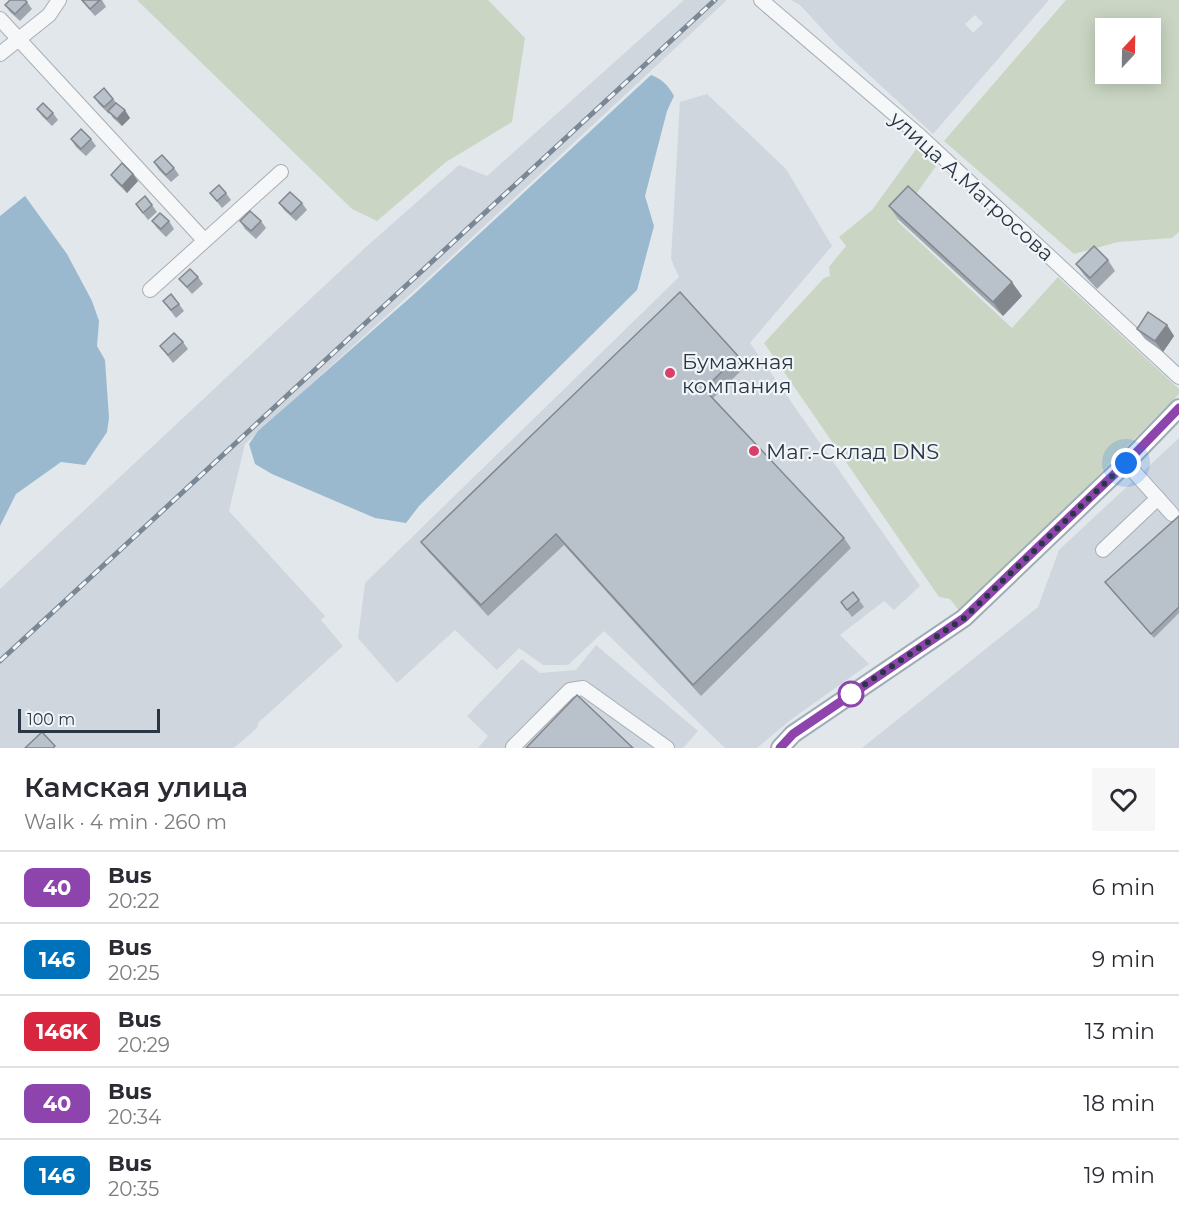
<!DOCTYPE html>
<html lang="en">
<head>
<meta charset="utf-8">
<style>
	:root { --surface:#fff; --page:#f7f7f7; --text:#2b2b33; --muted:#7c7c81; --line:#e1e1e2 }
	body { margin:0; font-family:Montserrat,sans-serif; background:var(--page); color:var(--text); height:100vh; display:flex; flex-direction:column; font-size:22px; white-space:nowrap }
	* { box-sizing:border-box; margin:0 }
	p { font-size:20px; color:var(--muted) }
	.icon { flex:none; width:33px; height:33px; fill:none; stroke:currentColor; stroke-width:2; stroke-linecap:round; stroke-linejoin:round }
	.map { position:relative; height:748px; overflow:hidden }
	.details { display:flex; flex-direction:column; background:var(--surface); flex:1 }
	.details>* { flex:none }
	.badge { padding:0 12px; border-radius:9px; font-size:21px; line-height:39px }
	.needle { width:39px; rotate:22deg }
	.tools { position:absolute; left:1095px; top:18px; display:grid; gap:12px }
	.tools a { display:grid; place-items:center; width:66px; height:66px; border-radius:0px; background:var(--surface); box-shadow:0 3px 15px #0003; font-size:30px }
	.scale { position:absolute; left:18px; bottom:15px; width:142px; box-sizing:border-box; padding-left:6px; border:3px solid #293645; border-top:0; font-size:16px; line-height:21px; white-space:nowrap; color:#293645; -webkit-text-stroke:4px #f2f5f8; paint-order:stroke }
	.you { position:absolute; width:30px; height:30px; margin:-15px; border:4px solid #fff; border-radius:50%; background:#1a73e8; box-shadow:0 0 0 9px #1a73e833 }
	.map>.badge { position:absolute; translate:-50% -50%; box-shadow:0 0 0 3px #fff }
	.round { display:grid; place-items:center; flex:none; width:63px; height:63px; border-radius:0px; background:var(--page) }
	.summary { display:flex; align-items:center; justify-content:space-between; height:102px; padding:0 24px }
	h1 { font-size:28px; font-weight:600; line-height:45px }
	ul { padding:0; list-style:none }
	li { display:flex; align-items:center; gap:18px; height:72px; padding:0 24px; border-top:2px solid var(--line) }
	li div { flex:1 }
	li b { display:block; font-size:22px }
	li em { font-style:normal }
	li .badge { min-width:66px; font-weight:700; text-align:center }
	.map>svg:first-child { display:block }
</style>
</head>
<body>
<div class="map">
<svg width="1179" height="748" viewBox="0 0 1179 748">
	<rect width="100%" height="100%" fill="#e2e7eb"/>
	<g fill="#d0d6de" fill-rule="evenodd">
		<path d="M684,0H727L437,270L245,444L229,511L325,616L321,620L343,646L259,722L257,728L234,748H0V589L367,246L459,165L487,176Z"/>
		<path d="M791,0H1049L933,134L836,44L800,5ZM975,15L983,23L973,33L965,24Z"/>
		<path d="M707,94L786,169L832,246L750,343L920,586L894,610L884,601L840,635L869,664L789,721L757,748H725L604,631L568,665H543L519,648L497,670L455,630L397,683L358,638L365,583L679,277L671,259L680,102Z"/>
		<path d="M1179,438V748H862L1038,607L1059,550Z"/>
		<path d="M596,645L698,731L683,748H478L488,736L467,716L522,659L540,673L576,670Z"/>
	</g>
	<g fill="#cad6c3" fill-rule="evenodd">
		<path d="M137,0H488L525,38L512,122L446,162L377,221L352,209Z"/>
		<path d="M1066,0H1179V232L1172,238L1118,242L1074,254L944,141ZM1106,28H1150V74H1106Z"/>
		<path d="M917,148L936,166L897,221L1012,328L1058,277L1179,389V394L961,613L950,599L939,597L764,343L824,278L830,276L829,267L846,246L839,237L872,210Z"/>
	</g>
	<g fill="#9bb9ce">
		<path d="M651,75C662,79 668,85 674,96L667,111L645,196L654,226L637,290L419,506L406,523L375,518L272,474L255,464L249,444L258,431L412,296Z"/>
		<path d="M25,196L67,254L92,301L99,321L97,346L105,360L109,418L107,432L85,465L61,462L16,494L0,526V216Z"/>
	</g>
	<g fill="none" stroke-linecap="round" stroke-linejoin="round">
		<defs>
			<g id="minor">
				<path d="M761,0L920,136L1179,377"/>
				<path d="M0,19L204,240"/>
				<path d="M0,54L49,15L59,0"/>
				<path d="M150,290L281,172"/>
				<path d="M1126,463L1172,514"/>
				<path d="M1103,550L1158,498"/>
				<path d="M513,747L570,690L583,688L667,748"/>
			</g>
			<path id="major" d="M780,748L793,734L964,618L1126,463L1179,408"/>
		</defs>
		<use href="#minor" stroke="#a7aeb6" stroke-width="16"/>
		<use href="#major" stroke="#a0adb8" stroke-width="20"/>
		<use href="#minor" stroke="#f5f7f9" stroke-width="14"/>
		<use href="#major" stroke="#fff" stroke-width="16"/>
		<defs>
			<path id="rail" d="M0,661L715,0"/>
		</defs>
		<use href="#rail" stroke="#7a8896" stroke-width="5"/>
		<use href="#rail" stroke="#f2f5f8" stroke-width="3" stroke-dasharray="9" stroke-linecap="butt"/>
	</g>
	<g fill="#9fa6ae">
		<path d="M81,0H102L106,7L95,16Z"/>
		<path d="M27,2L32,9L20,21L10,12L5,5Z"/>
		<path d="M94,97L113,99L130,118L122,126L113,118L110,113L109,114L99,104Z"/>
		<path d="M37,109L53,113L58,120L52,126L42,116Z"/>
		<path d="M71,139H91L96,146L86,156L76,147Z"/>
		<path d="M154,162L174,168L179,175L171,182L159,170Z"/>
		<path d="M111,175L138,181L127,193L116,182Z"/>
		<path d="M210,193H226L231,200L222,208Z"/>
		<path d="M279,203H302L307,210L296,221L284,210Z"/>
		<path d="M136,204L152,205L157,212L148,220Z"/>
		<path d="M889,206L1022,296L1003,316L899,220Z"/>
		<path d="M152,221H169L174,229L166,237L157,228Z"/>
		<path d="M240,221H261L266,228L256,239L245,229Z"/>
		<path d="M1108,260L1115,271L1097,289L1084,275L1076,264Z"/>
		<path d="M198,277L203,284L192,294L179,279Z"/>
		<path d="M163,301L179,304L184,311L176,318Z"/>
		<path d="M1167,325L1174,336L1163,352L1145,339L1137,329Z"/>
		<path d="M183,342L188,349L173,363L160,346Z"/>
		<path d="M738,356L745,367L712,399L844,538L851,548L701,696L564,545L488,616L429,552L421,542Z"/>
		<path d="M1179,516V613L1154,638L1105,582Z"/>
		<path d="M859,600L864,607L852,617L841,602Z"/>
	</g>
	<g fill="#82878d">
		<path d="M125,110L130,118L122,126L117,119Z"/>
		<path d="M133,174L138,181L127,193L122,186Z"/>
		<path d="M1012,282L1022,296L1003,316L993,302Z"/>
		<path d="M1167,325L1174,336L1163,352L1155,341Z"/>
	</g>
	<g fill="#b9c1ca" stroke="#82878d" stroke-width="1.5">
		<path d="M10,0H25L27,2L15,14L5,5Z"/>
		<path d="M82,0H100L90,9Z"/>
		<path d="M104,88L113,99L104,107L94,97Z"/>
		<path d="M43,103L53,113L47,119L37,109Z"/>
		<path d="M116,103L125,110L117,119L108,111Z"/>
		<path d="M81,129L91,139L81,149L71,139Z"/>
		<path d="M162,155L174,168L166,175L154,162Z"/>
		<path d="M122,163L133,174L122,186L111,175Z"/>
		<path d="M219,185L226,193L217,201L210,193Z"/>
		<path d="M908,186L1012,282L993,302L889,206Z"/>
		<path d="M290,192L302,203L291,214L279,203Z"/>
		<path d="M145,196L152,205L143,213L136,204Z"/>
		<path d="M250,211L261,221L251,231L240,221Z"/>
		<path d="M160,213L169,221L161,229L152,221Z"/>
		<path d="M1094,246L1108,260L1090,278L1076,264Z"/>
		<path d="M190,269L198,277L187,287L179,279Z"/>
		<path d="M680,292L738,356L704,389L844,538L693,685L556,534L481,605L421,542Z"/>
		<path d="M171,294L179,304L171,310L163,301Z"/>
		<path d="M1148,312L1167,325L1155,341L1137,329Z"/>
		<path d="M174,333L183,342L168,355L160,346Z"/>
		<path d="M1179,516V607L1151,634L1105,582Z"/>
		<path d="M853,592L859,600L847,610L841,602Z"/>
		<path d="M577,695L633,748H526Z"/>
		<path d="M42,732L55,746L53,748H25Z"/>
	</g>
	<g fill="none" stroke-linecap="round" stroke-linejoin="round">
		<defs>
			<path id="line" d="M780,748L793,734L964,618L1126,463L1179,408"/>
		</defs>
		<use href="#line" stroke="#fff" stroke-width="14"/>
		<use href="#line" stroke="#8e44ad" stroke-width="9"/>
		<path stroke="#293645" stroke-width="6" stroke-dasharray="0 10.8" d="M851,694L849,695L964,618L1126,463"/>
	</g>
	<g fill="#d93f68" stroke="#f2f5f8" stroke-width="2">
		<circle cx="670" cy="373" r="6"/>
		<circle cx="754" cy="451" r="6"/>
	</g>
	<circle fill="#fff" stroke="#8e44ad" stroke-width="3" cx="851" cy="694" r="12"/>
	<g text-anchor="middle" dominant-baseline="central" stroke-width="4.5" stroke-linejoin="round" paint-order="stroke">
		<g font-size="21" fill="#293645" stroke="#f2f5f8">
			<text transform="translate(972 186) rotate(42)">улица А.Матросова</text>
		</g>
		<g font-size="21" fill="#293645" stroke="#f2f5f8" text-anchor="start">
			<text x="682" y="361">Бумажная<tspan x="682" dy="24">компания</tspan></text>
			<text x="766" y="451">Маг.-Склад DNS</text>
		</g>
	</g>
</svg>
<div class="tools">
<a><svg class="needle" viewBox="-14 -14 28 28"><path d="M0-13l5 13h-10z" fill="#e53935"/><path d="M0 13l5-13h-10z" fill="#7c7c81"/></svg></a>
</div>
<div class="scale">100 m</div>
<div class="you" style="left:1126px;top:463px"></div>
</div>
<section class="details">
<div class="summary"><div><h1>Камская улица</h1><p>Walk · 4 min · 260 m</p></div><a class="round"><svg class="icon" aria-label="heart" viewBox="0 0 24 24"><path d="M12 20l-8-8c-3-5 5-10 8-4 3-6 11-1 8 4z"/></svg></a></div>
<ul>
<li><span class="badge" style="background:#8e44ad;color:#fff">40</span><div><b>Bus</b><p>20:22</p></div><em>6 min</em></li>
<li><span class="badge" style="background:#0072bc;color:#fff">146</span><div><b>Bus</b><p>20:25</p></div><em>9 min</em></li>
<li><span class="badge" style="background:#d7263d;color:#fff">146K</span><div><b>Bus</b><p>20:29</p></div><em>13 min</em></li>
<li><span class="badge" style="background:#8e44ad;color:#fff">40</span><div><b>Bus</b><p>20:34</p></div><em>18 min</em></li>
<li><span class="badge" style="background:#0072bc;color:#fff">146</span><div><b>Bus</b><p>20:35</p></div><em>19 min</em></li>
</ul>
</section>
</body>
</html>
